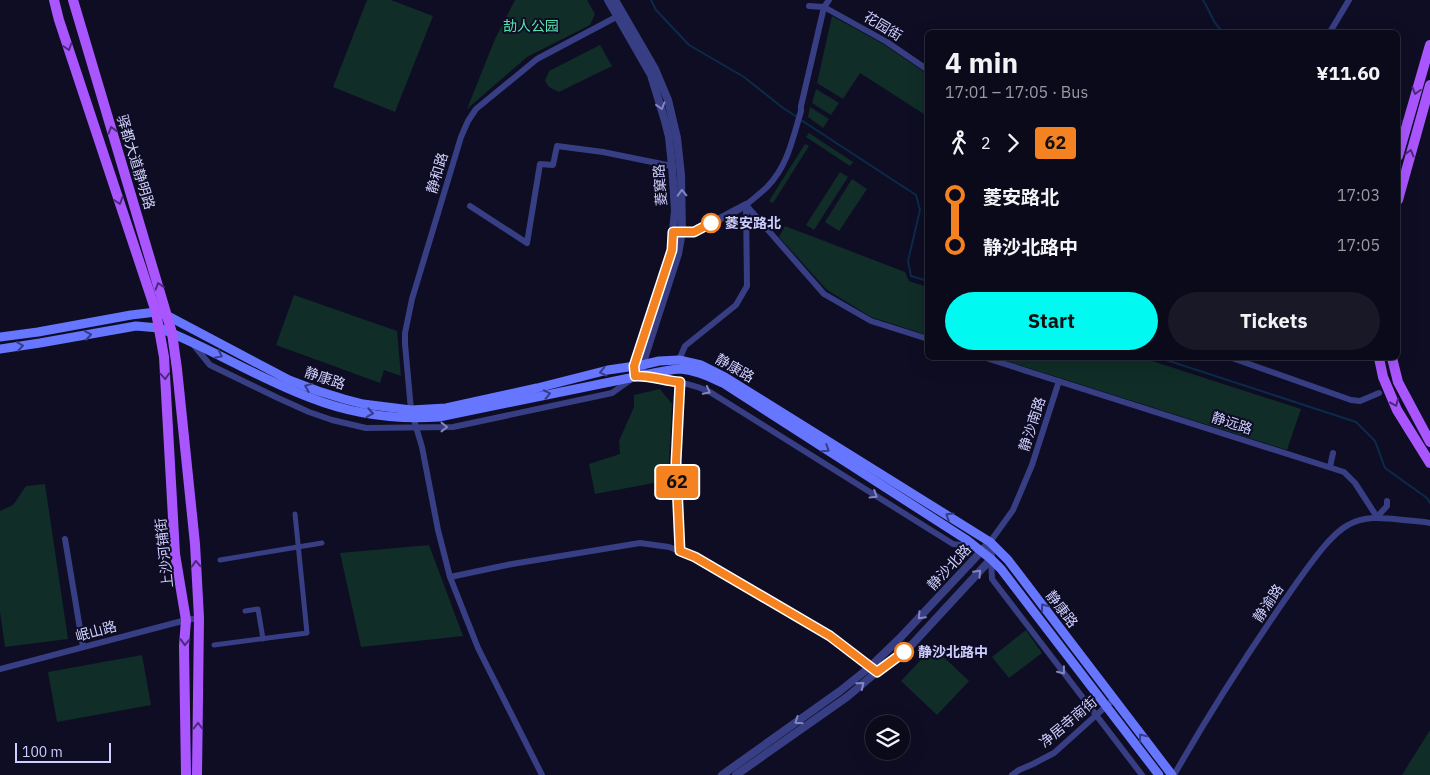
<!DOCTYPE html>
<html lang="en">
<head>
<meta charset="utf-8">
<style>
	:root { --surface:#0a0a1a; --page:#181827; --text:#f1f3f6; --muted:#999aa2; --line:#2a2b39; --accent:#00faf2 }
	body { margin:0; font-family:"IBM Plex Sans","Noto Sans SC",sans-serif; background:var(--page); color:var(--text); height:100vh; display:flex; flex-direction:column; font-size:19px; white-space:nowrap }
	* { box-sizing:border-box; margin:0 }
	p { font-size:16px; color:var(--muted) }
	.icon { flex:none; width:28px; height:28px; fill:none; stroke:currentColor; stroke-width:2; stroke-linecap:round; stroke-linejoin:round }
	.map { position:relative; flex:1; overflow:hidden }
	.details { position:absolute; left:925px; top:30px; width:475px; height:330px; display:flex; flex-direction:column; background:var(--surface); border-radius:8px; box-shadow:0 5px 20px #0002,0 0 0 1px var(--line) }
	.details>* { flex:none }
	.badge { padding:0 10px; border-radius:4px; font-size:18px; line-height:32px }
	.tools { position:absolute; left:865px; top:715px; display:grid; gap:10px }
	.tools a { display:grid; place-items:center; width:45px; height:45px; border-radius:50%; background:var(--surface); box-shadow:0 5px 20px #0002,0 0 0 1px var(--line); font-size:25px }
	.scale { position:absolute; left:15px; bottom:12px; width:96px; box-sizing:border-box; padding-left:5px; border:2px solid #cfcfff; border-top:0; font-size:14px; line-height:18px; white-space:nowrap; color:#cfcfff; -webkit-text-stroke:4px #0e0d23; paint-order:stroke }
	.map>.badge { position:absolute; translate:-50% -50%; box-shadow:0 0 0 2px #fff }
	.legs { display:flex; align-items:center; gap:8px; height:55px; padding:0 20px; font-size:16px }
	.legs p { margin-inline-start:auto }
	.summary { display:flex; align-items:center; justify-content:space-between; height:85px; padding:0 20px }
	h1 { font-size:28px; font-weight:700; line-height:38px }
	.cta { display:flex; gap:10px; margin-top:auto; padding:10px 20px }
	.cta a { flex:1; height:58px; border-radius:30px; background:var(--accent); color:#111; font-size:20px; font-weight:700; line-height:58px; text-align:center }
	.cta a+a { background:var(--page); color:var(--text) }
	ul { padding:0 20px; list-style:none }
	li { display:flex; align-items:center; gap:18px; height:50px; font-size:19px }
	li i { display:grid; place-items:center; width:8px; height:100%; margin:0 6px; background:currentColor }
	li i::after { content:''; width:12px; height:12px; margin:-6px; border:4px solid; border-radius:50%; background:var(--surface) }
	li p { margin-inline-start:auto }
	li:first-child i { background:linear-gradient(#0000 50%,currentColor 0) }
	li:last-child i { background:linear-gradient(currentColor 50%,#0000 0) }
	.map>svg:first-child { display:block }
</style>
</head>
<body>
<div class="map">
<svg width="1430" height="775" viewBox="0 0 1430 775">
	<rect width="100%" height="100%" fill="#0e0d23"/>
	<g fill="#102d28">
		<path d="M367,0H391L433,16L395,112L333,87Z"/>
		<path d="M515,0H587L595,14L590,25L527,57L467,109L495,39Z"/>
		<path d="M832,16L885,45L927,74V116L860,73L843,99L817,83Z"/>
		<path d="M600,45L612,66L559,92L549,87L545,81L549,71Z"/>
		<path d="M816,89L839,103L831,115L812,103Z"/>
		<path d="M810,107L829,119L823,128L808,117Z"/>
		<path d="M809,133L853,162L850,166L806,137Z"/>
		<path d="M805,144L809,146L773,203L769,201Z"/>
		<path d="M840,172L848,177L814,230L806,225Z"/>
		<path d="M852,179L867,189L839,231L825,222Z"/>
		<path d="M785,226L905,272L909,281L927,287V335L871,317L827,290L779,237Z"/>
		<path d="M294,295L397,331L401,376L384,370L380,383L276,345Z"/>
		<path d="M997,358H1143L1301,409L1287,450Z"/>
		<path d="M660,389L672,404L669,461L670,480L595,494L589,464L620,454L619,441L634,407V395Z"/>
		<path d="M45,484L68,639L5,647L0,612V511L13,505L26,486Z"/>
		<path d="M429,545L463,636L361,647L340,553Z"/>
		<path d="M1026,630L1042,653L1009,678L992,657Z"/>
		<path d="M933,647L969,681L937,715L901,681Z"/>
		<path d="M142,655L151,705L57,722L48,672Z"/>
		<path d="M1430,730V775H1402Z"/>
	</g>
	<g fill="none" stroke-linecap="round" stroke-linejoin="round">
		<g stroke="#0b2b49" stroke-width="2">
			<path d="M651,0L656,10L689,45L744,77L783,108L797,117"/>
			<path d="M1203,0C1210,11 1213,25 1224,32"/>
			<path d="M801,120L916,195L920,210L908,261L911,276L928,281"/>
			<path d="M1398,122L1402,121"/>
			<path d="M1160,358L1356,422L1375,441L1385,468L1427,498L1430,503"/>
		</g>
		<g stroke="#373e83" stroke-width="5">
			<path d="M220,560L322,543"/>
			<path d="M245,611L258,609L263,639"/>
			<path d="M214,645L307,633L295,514"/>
		</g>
		<g stroke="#373e83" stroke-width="6">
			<path d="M809,6L824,7L887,42L928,70"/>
			<path d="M1330,32L1349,0"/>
			<path d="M746,205L824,294L871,321L928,339"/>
			<path d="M470,206L527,243L540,164L553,165L557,146L603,152L672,166"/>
			<path d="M192,343L210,365L278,398L309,412L332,420L366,428L453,427L612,393L633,378"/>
			<path d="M986,358L1344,472L1355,483L1377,517L1387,506V501"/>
			<path d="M1232,358L1351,400L1360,401L1379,393"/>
			<path d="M679,360L685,346L736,305L747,286L746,205C753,199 761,193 767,187C788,166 793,137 801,111V106L824,7L829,0"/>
			<path d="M644,376C667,381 689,382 710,392L953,544L975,547"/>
			<path d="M1330,467L1333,453"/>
			<path d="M65,539L83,647"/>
			<path d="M990,542L1013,510L1032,465L1059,381"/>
			<path d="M680,551L676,462L680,382"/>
			<path d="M991,559L992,579L1142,775"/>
			<path d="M450,577L512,564L640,543L669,547L695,557L830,636L874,670"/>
			<path d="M0,669L186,620L199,618"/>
			<path d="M542,775L478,648L450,577L438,530L422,447L411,410L405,344V333L412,299L461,137L468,121L476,109L537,59L620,15"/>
			<path d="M1012,775L1019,770L1033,764L1054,753L1113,700"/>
			<path d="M1174,775C1210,712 1251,648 1293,588C1306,570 1329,535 1348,525C1366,515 1384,518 1403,520C1412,521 1421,521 1430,523"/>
		</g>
		<g stroke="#373e83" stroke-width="8">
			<path d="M608,0L651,75L665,121L669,137L672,166L675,211L671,250L635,366V376"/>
			<path d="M615,0L655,69L668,100L677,138L681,175L682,232L678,254L642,365L643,375"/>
			<path d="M677,232H695L746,205"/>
			<path d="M722,775L840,691L870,667L900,638L990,542"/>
			<path d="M736,775L847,697L879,670L906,651L991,559L990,542"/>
		</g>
		<g stroke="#6676ff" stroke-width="9">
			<path d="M0,337L38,332L131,315L156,312L168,316L289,380L318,391L344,399L363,404L411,410L446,408L537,388L608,370L642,365L659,361L679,360L701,365L725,377L990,542L1008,560L1172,775"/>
			<path d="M0,349L40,343L136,326L159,328C211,348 259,379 311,398C352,414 396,420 439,417L659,372C666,371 673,369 680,369C695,370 709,377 723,383L967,540L991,559L1001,569L1159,775"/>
		</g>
		<g stroke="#aa56ff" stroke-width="10">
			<path d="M54,0L59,20L156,312L164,357L175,554L186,620L184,646L186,775"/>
			<path d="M73,0L172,333L177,369L195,544L199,618L197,775"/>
			<path d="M1398,156L1430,45"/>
			<path d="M1398,200L1430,85"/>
			<path d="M1379,358L1383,377L1397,410L1430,463"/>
			<path d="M1392,358L1398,382L1430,442"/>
		</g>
	</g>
	<defs><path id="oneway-chevron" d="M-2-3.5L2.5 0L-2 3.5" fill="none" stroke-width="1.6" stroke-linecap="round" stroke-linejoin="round" transform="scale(1.25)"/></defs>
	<g stroke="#4c2a7b">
		<use href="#oneway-chevron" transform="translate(68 47) rotate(72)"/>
		<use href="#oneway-chevron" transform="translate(1416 91) rotate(106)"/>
		<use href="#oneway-chevron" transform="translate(112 130) rotate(-107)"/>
		<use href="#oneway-chevron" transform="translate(1410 153) rotate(-75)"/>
		<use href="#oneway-chevron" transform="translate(119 201) rotate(72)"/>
		<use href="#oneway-chevron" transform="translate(159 286) rotate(-107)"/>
		<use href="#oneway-chevron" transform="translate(165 376) rotate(86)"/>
		<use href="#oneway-chevron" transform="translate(1395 403) rotate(66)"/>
		<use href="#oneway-chevron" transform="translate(196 564) rotate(-93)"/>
		<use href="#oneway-chevron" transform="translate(185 642) rotate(92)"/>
		<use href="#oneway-chevron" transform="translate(198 726) rotate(-90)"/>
	</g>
	<g stroke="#8386c1">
		<use href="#oneway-chevron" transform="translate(661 106) rotate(73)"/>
		<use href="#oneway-chevron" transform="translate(682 193) rotate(-92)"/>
		<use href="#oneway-chevron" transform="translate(707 391) rotate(28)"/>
		<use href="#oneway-chevron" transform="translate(444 427)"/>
		<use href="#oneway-chevron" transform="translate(874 495) rotate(32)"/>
		<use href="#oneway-chevron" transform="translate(978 573) rotate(-46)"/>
		<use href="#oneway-chevron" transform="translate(921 616) rotate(133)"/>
		<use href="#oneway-chevron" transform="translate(1062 671) rotate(52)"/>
		<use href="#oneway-chevron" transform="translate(861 685) rotate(-39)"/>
		<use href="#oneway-chevron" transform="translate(798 721) rotate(145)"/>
	</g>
	<g stroke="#363c86">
		<use href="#oneway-chevron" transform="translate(88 335) rotate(-10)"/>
		<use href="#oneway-chevron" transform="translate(20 346) rotate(-8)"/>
		<use href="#oneway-chevron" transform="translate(219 355) rotate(26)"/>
		<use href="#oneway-chevron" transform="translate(603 372) rotate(167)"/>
		<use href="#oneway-chevron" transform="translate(308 387) rotate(-158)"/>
		<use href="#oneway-chevron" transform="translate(547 394) rotate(-12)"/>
		<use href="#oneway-chevron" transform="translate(370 413) rotate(9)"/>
		<use href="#oneway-chevron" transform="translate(826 449) rotate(33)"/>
		<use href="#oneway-chevron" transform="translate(949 516) rotate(-148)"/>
		<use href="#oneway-chevron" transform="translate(1044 607) rotate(-127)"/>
		<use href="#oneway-chevron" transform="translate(1142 737) rotate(-128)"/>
	</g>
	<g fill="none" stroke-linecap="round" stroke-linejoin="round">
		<defs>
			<path id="line-1" d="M711,223L694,232H673L672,250L634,366L635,376C650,375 665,381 680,382L676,462L680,551L695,557L830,636L877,672L904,652"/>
		</defs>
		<use href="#line-1" stroke="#fff" stroke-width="11"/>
		<use href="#line-1" stroke="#f58220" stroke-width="8"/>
	</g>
	<g fill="#fff" stroke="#f58220" stroke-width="2.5">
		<circle cx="711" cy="223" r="9"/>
		<circle cx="904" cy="652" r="9"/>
	</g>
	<g text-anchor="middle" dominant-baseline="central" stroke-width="4" stroke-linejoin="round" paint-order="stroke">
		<g font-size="14" fill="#57e2ae" stroke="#0e0d23">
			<text x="531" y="26">劼人公园</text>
		</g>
		<g font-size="14" fill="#cfcfff" stroke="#0e0d23">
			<text transform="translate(883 26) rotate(31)">花园街</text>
			<text transform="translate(136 162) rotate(73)">驿都大道静明路</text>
			<text transform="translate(437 173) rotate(-73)">静和路</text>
			<text transform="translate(660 185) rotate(-94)">菱窠路</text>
			<text transform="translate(735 368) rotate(30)">静康路</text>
			<text transform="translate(325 378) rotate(19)">静康路</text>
			<text transform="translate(1232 423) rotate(18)">静远路</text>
			<text transform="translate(1032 424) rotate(-72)">静沙南路</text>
			<text transform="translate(164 553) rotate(-96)">上沙河铺街</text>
			<text transform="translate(949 567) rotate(-47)">静沙北路</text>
			<text transform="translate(1268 603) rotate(-56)">静渝路</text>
			<text transform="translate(1062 609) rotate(53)">静康路</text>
			<text transform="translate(96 631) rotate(-15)">岷山路</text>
			<text transform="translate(1068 722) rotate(-40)">净居寺南街</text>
		</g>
		<g font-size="14" font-weight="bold" fill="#cfcfff" stroke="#0e0d23" text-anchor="start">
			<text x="725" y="223">菱安路北</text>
			<text x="918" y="652">静沙北路中</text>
		</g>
	</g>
</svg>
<div class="tools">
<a><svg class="icon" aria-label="layers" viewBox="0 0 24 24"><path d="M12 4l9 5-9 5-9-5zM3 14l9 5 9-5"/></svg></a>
</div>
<div class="scale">100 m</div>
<b class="badge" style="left:677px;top:482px;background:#f58220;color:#111">62</b>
<section class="details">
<div class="summary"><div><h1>4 min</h1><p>17:01 – 17:05 · Bus</p></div><b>¥11.60</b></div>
<div class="legs"><svg class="icon" aria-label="walk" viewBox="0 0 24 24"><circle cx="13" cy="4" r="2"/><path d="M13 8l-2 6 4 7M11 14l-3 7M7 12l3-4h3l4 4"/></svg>2<svg class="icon" aria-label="forward" viewBox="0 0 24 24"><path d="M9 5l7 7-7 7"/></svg><b class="badge" style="background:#f58220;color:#111">62</b></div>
<ul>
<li><i style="color:#f58220"></i><b>菱安路北</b><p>17:03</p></li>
<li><i style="color:#f58220"></i><b>静沙北路中</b><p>17:05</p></li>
</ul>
<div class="cta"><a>Start</a><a>Tickets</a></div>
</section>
</div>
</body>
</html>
